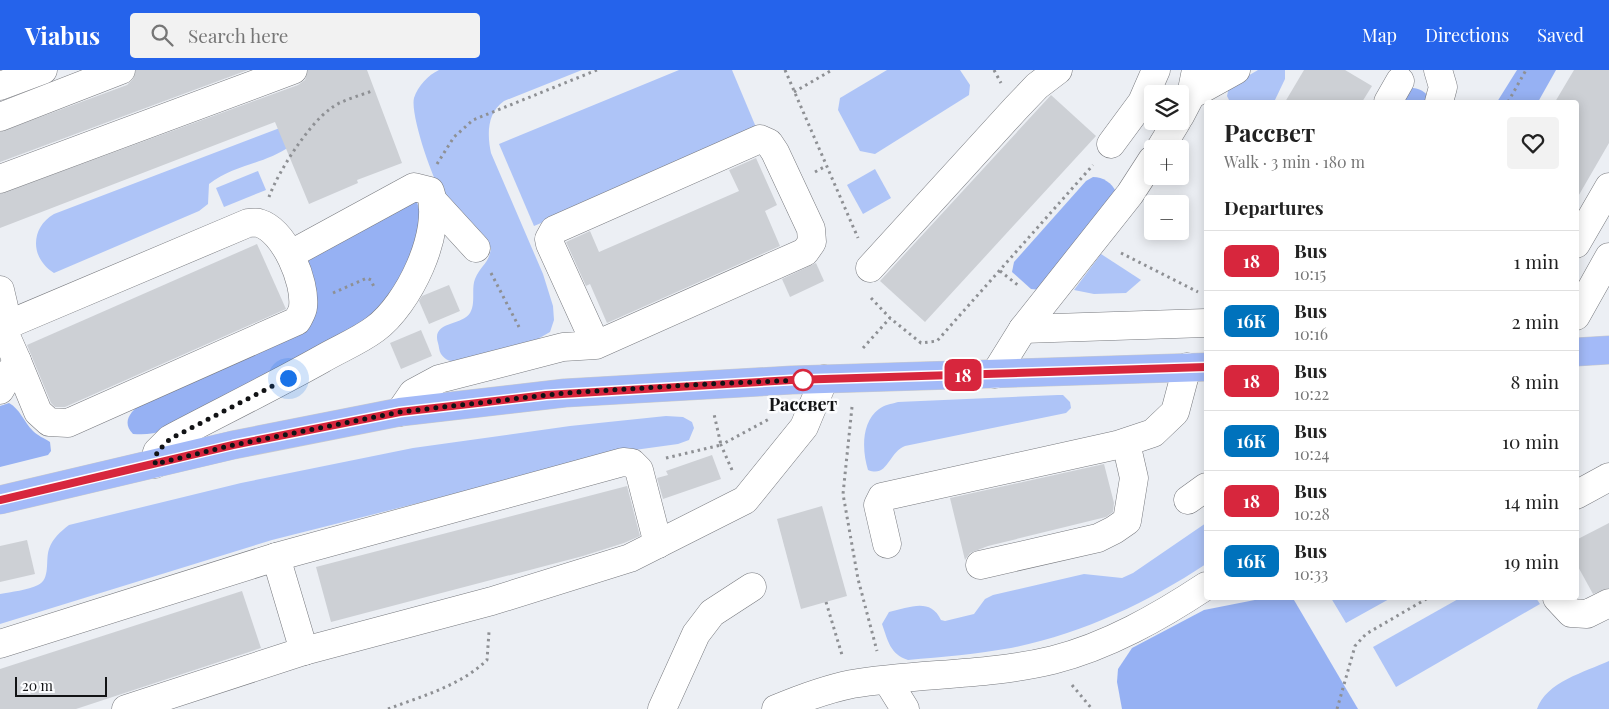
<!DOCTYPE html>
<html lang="en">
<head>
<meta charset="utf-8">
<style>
	:root { --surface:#fff; --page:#f2f2f2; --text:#222; --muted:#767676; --line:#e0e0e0; --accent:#2563eb }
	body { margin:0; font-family:"Playfair Display",serif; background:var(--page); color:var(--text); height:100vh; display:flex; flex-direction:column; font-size:19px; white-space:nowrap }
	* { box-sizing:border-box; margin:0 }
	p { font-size:16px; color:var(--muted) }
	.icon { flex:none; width:28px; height:28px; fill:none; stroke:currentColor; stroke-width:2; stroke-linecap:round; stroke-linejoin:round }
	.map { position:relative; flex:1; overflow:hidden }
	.side { position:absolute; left:1204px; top:30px; width:375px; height:500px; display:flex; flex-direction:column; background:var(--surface); border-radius:5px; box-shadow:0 2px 12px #0003 }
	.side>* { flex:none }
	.badge { padding:0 10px; border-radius:8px; font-size:18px; line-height:32px }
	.fabs { position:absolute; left:1144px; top:15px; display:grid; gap:10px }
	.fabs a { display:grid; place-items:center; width:45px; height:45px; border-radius:5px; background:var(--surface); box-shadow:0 2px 12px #0003; font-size:25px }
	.scale { position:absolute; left:15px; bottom:12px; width:92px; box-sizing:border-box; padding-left:5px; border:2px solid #121315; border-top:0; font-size:14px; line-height:18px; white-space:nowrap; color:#121315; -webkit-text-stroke:4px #fbfcfe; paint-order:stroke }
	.you { position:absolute; width:25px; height:25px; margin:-12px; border:4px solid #fff; border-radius:50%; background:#1a73e8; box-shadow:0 0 0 8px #1a73e833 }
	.map>.badge { position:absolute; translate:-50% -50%; box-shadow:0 0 0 2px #fff }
	h2 { padding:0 20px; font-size:19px; line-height:45px }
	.round { display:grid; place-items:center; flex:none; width:52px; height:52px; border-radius:5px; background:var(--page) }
	.headline { display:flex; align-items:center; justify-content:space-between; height:85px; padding:0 20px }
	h1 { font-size:24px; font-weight:700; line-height:38px }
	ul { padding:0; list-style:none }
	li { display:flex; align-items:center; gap:15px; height:60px; padding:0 20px; border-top:1px solid var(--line) }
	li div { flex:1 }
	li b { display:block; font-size:19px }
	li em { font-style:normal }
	li .badge { min-width:55px; font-weight:700; text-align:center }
	header { display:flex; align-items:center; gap:30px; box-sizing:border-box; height:70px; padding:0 25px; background:var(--accent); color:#fff }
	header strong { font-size:24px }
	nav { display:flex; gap:28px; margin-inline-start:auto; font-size:18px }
	.search { width:350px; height:45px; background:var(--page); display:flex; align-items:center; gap:12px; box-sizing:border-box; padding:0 18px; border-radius:5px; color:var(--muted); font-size:19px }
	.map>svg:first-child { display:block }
</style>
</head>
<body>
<header>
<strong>Viabus</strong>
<div class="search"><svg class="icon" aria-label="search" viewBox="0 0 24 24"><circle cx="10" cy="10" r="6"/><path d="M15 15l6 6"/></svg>Search here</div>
<nav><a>Map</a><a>Directions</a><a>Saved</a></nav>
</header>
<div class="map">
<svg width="1609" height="639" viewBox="0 0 1609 639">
	<rect width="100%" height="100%" fill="#eceff4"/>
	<g fill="#aec4f7">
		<path d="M439,0H582L504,31C487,43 487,64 491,83L543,204L553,236L554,250L550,262L529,274L458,292C451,292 445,290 441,284C439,281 439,276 438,273C431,251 462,256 470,243C476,233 471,219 475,209C480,196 489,194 491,178C475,160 456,143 442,123C432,109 410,44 414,28C418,16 428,5 439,0Z"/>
		<path d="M679,0H732L758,62L534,156L499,74Z"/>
		<path d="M887,0H960L970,15L969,25L875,84L860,81L838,40L840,28Z"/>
		<path d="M1258,0H1285V9L1274,32H1230L1227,26L1229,17Z"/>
		<path d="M293,53L290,76C266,94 235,94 209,114L208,134L199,141L54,203C30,188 30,158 54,144Z"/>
		<path d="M875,99L891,128L863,144L847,115Z"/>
		<path d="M258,101L266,120L224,137L216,118Z"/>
		<path d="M1101,184L1141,210L1126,223L1094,224L1074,220Z"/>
		<path d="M1058,325H1063L1070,332L1071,338L1066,343L905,376C888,383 888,408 868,400C862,381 861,352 879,339C884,335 891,334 898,332Z"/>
		<path d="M666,346L683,347L692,352L694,358L689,370L678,374L620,382L272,470L0,554V524C11,522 28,520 38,515C51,509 45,490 49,479C53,468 60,462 69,455L241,413L413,378L570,356Z"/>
		<path d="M1206,453V494C1147,533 1081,564 1011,578C977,584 942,587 908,590C890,584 888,571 882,554L889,542C909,538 930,527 941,550L945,551L974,544L985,529L993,525L1084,504L1122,508L1133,503Z"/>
		<path d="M1331,528H1391L1346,553Z"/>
		<path d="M1460,528H1536L1540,534L1396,617L1373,577Z"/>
		<path d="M1609,591V639H1537C1546,612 1585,602 1609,591Z"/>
	</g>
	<g fill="#96b1f3">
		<path d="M1517,0H1556L1538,32H1497Z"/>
		<path d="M1413,18C1422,19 1429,24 1430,32H1397L1409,19Z"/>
		<path d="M1093,107C1103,107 1112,113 1116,122L1041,220L1031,219L1012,202L1014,192L1086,111Z"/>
		<path d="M407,132H417L421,146L411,195L385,235L369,249L165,360C154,364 145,365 133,364C121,352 131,341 142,333L303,260L304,193Z"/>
		<path d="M9,333C20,339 24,352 33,361C38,366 44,368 50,372L51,381L48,385L0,397V336Z"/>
		<path d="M1265,528H1286L1294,530L1358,639H1122L1117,612L1118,599L1132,578L1204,540Z"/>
	</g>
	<g fill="#cdd0d5">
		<path d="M136,0H248L0,92V62L127,15L133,9Z"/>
		<path d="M308,0H367L402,93L357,110L358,113L309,134L275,52L0,158V124L298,15L305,10Z"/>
		<path d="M1304,0H1345L1372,16L1362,32H1285Z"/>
		<path d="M1574,0H1609V73L1576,130V32H1555Z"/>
		<path d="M1051,25L1096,66L925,252L880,211Z"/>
		<path d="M756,88L777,135L765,141L780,176L607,253L590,214L586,216L566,172L590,161L599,182L739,121L729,100Z"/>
		<path d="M257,174L286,239L65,337H55L51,333L27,275Z"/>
		<path d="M816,193L824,211L790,227L782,209Z"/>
		<path d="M449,215L460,241L429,254L419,231L422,226Z"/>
		<path d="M421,260L432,286L401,299L390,273Z"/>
		<path d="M712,385L721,409L663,429L657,408L668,405L666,401Z"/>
		<path d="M1104,394L1114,433L1113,442L1106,447L988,476L970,483L965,490L950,428Z"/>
		<path d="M627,416L640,466L624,473L583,486L331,552L316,497Z"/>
		<path d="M822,436L847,526L801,539L777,449Z"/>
		<path d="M1609,453V518L1593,524L1576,493V470Z"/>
		<path d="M27,470L35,504L0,512V476Z"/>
		<path d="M242,521L261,578L76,639H0V599Z"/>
	</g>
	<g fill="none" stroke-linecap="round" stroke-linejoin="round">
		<defs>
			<g id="minor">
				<path d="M1438,0L1443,17L1439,32"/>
				<path d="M0,16L43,0"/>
				<path d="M1191,25L1236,0"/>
				<path d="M1388,32L1400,11"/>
				<path d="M1180,46L1191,25L1196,0"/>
				<path d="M0,47L121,0"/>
				<path d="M1111,74L1142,32L1156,0"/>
				<path d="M1160,79L1177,51"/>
				<path d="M0,109L293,0"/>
				<path d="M433,131L476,178"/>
				<path d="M1576,174L1609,117"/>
				<path d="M870,198L1016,38L1037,16L1058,0"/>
				<path d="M0,220L4,237L2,257L17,291L0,320"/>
				<path d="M1576,246L1609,187"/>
				<path d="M1023,259L1206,253"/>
				<path d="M0,261L2,257L248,153C251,153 256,152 259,153C285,161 306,212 303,237C303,241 299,247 297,251L68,353L49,352L38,342L17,291"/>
				<path d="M995,304L1023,259L1130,124L1152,90"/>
				<path d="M400,342L413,323L439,309L563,277L596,275L805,182L812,172L811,159L775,82L769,73L760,69L554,160L549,169L550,174L596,275"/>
				<path d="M155,394L157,382L170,369C221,342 272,317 322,289C339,279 359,271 375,259C408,235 444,162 430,121L414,117L291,184"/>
				<path d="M1576,425L1609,407"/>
				<path d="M1188,430L1206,417"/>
				<path d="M887,474L878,435L882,427L1117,375L1153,363L1175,342L1187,297"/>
				<path d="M276,487L623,392L632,393L639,400L658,474"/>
				<path d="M980,495L1098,468L1114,460L1127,451L1134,408L1126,373"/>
				<path d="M1557,528L1571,543L1587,544L1609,533"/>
				<path d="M0,574L276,487L304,581"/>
				<path d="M887,610L905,639"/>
				<path d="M126,639L304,581L492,531L630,488L745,430L804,357L824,309"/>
				<path d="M662,639L696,564L712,543L752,517"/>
				<path d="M776,639C800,629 827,619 852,614C918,603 987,606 1053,590C1108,576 1159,547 1206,516"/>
			</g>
			<g id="major">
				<path d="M1576,282L1609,280"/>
				<path d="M0,430L233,375L400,342L565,323L792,310L1206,297"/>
			</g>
		</defs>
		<use href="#minor" stroke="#77797e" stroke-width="29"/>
		<use href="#major" stroke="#cbcbcc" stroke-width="29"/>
		<g stroke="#8e9094" stroke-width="3" stroke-dasharray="2.5 4" stroke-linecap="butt">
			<path d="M785,0L858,168"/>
			<path d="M994,0L1001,13"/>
			<path d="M794,22L832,0"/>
			<path d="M1508,32L1526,0"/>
			<path d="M437,94L454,67L473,50L597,0"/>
			<path d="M815,102L826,96"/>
			<path d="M269,127C278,102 308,55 330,39C341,30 359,26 372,21"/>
			<path d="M1121,183L1198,222"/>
			<path d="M1000,201L1019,216"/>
			<path d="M491,203L519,257"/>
			<path d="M333,223L367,208L371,210L374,217"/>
			<path d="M871,228L890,248L921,273L937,271L1093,95"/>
			<path d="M863,278L890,248"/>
			<path d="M852,337L843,424L858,509L877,581"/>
			<path d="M666,388L721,375L714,344"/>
			<path d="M732,400L721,375L771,348"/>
			<path d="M826,532L842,585"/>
			<path d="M1072,615L1092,639"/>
			<path d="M388,639C422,626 460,616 487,590L489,562"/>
			<path d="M1337,639L1355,576L1366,564L1428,528"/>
		</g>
		<use href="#minor" stroke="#fff" stroke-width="28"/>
		<use href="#major" stroke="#a3baf8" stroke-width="28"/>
	</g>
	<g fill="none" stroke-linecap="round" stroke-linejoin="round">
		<defs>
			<path id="line" d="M0,430L233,375L400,342L546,325L792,310L1206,297"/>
		</defs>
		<use href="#line" stroke="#fff" stroke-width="11"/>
		<use href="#line" stroke="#d7263d" stroke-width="8"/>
		<path stroke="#121315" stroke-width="5" stroke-dasharray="0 9" d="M288,308L170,369L157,382L155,394L233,375L400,342L565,323L707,314L803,310"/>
	</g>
	<circle fill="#fff" stroke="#d7263d" stroke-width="2.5" cx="803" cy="310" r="10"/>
	<g text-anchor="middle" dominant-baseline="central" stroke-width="5" stroke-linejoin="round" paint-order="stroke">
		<g font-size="18" font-weight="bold" fill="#121315" stroke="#fbfcfe">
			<text x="803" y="334">Рассвет</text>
		</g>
	</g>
</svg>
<div class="fabs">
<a><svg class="icon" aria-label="layers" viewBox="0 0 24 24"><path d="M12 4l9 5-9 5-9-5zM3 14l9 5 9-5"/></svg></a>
<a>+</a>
<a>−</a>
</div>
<div class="scale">20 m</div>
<div class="you" style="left:288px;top:308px"></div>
<b class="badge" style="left:963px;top:305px;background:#d7263d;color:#fff">18</b>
<section class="side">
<div class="headline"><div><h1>Рассвет</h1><p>Walk · 3 min · 180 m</p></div><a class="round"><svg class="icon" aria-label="heart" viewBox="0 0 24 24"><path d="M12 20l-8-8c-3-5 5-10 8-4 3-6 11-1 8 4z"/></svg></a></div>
<h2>Departures</h2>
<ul>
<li><span class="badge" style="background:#d7263d;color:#fff">18</span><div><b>Bus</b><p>10:15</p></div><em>1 min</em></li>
<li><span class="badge" style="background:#0072bc;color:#fff">16К</span><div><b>Bus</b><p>10:16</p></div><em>2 min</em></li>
<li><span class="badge" style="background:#d7263d;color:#fff">18</span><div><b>Bus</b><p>10:22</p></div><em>8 min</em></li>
<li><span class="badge" style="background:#0072bc;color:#fff">16К</span><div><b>Bus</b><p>10:24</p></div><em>10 min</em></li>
<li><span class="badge" style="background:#d7263d;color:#fff">18</span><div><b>Bus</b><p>10:28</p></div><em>14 min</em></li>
<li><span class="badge" style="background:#0072bc;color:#fff">16К</span><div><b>Bus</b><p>10:33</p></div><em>19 min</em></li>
</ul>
</section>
</div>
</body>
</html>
